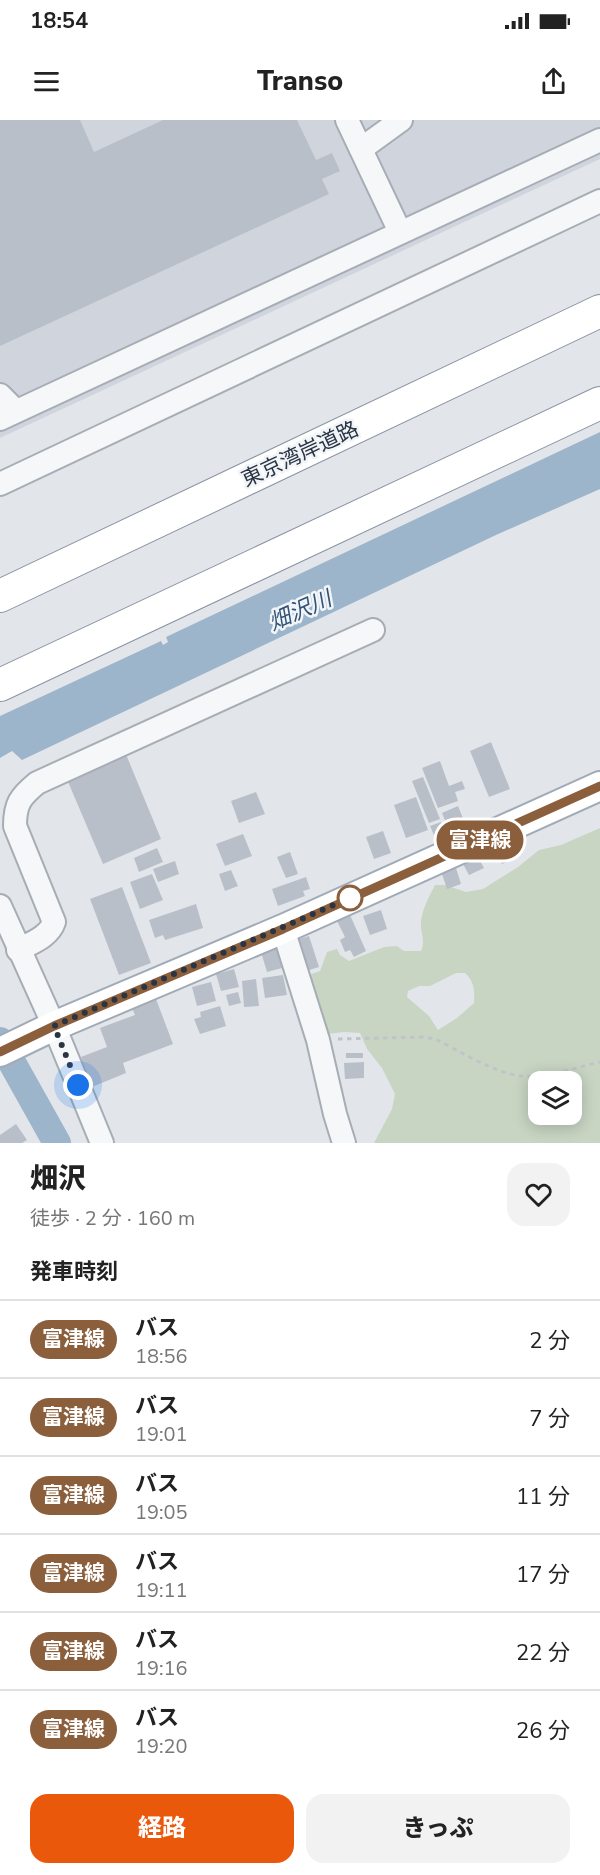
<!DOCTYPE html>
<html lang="ja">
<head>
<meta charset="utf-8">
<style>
	:root { --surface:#fff; --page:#f2f2f2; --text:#222; --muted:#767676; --line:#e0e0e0; --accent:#ea580c }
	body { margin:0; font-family:"Nunito Sans","Noto Sans JP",sans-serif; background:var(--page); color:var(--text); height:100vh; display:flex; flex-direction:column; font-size:22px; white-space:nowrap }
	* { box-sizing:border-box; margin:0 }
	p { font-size:20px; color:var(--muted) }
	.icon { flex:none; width:33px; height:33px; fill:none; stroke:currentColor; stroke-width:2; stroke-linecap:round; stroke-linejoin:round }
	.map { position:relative; height:1023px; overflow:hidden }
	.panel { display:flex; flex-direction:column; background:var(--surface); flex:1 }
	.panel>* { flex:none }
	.badge { padding:0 12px; border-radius:20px; font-size:21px; line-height:39px }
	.fabs { position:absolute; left:528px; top:951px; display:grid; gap:12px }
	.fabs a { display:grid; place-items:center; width:54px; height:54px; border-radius:12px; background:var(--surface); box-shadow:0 3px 15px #0003; font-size:30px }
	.you { position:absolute; width:30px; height:30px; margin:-15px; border:4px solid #fff; border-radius:50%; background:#1a73e8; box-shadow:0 0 0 9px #1a73e833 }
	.map>.badge { position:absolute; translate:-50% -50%; box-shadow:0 0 0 3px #fff }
	h2 { padding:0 30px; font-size:22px; line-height:54px }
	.round { display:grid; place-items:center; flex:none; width:63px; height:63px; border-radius:18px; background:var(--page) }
	.overview { display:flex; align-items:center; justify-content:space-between; height:102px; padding:0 30px }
	h1 { font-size:28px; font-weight:800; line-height:45px }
	.action { display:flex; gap:12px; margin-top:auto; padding:12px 30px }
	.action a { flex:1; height:69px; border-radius:18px; background:var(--accent); color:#fff; font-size:24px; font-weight:800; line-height:69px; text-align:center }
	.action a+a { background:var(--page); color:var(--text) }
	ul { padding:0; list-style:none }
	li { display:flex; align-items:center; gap:18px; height:78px; padding:0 30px; border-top:2px solid var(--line) }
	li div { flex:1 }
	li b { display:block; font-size:22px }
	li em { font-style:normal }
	li .badge { min-width:66px; font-weight:700; text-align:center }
	.status { display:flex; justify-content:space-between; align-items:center; height:42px; padding:0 30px; background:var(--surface); direction:ltr }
	.status svg { height:16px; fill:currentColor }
	header { display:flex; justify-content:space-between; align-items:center; height:78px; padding:0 30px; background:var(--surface); font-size:27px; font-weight:800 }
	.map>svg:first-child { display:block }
</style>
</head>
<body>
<div class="status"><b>18:54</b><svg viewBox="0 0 49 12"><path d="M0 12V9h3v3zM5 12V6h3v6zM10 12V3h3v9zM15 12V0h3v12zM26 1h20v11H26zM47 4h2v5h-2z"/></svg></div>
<header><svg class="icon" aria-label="menu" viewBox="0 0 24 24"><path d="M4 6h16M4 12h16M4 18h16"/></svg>Transo<svg class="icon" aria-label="share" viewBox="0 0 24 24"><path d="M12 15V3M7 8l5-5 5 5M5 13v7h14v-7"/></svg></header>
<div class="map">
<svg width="600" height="1023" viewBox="0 0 600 1023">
	<rect width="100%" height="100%" fill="#e2e6eb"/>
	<path fill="#d0d5dd" d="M0,0H600V39L0,318Z"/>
	<path fill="#c8d5c3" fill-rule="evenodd" d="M600,708V1023H374L392,989L395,974L382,948L367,929L360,913L344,912L327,914L303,857L320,851L327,832L337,829L340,835L349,841L384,827L397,826L404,831H421C426,821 420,813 421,802C422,789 429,777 435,765H445L466,772L483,769L518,747L539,730L561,725ZM456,853H465C474,861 475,871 474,883L457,898L438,910L429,896L407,877L408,871L419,866H430ZM538,962H572V994H538Z"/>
	<path fill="#9db5cb" d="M600,312V369L496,415L22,640L12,631L0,638V596L161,521L163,525L168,522L166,517Z"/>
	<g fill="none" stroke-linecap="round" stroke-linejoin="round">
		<path stroke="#9db5cb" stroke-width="28" d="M0,921L57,1023"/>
	</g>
	<g fill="#b9bfc8">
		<path d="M0,0H80L94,32L163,0H297L316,40L332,33L340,51L322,59L329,74L0,226Z"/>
		<path d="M491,622L510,669L489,677L470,631Z"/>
		<path d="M125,632L161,719L103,744L66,657Z"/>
		<path d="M440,641L449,666L462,661L465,669L455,672L458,681L438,688L422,648Z"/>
		<path d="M423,657L440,699L429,703L412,661Z"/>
		<path d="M256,672L265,694L239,703L231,681Z"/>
		<path d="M416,677L428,710L406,718L394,685Z"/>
		<path d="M458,686L467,708L451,715L442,693Z"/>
		<path d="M441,702L448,718L437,722L430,706Z"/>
		<path d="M383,711L391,733L374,739L366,717Z"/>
		<path d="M243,714L252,736L225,746L216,724Z"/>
		<path d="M509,722L516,738L502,744L495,727Z"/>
		<path d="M157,728L163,742L139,752L134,738Z"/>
		<path d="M290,732L298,754L286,758L277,737Z"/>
		<path d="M478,737L484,748L469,755L463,744Z"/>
		<path d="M175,741L179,754L158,762L153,749Z"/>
		<path d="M456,748L461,764L447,769L442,754Z"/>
		<path d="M231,750L238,766L225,771L219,754Z"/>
		<path d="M152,754L163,780L140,789L130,762Z"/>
		<path d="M306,757L310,769L303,771L305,776L278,786L272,769Z"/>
		<path d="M122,767L151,843L119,855L90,779Z"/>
		<path d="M196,784L203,808L165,820L163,815L155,818L149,800Z"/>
		<path d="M381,790L387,809L370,815L363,796Z"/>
		<path d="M350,795L366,831L354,837L350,830L345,832L340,820L345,817L337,801Z"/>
		<path d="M309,816L319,847L306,851L296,820Z"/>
		<path d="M277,828L282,848L267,852L261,832Z"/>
		<path d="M234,849L239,867L221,871L216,854Z"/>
		<path d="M283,855L287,875L265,878L262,858Z"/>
		<path d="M256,859L259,886L244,887L242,861Z"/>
		<path d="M211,862L216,881L197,886L192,867Z"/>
		<path d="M238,872L241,883L229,886L226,875Z"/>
		<path d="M156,879L173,924L123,943L126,953L92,967L81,937L107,927L100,908L135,895L132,888Z"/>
		<path d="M220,886L226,906L200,914L194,899L201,897L200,892Z"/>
		<rect x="346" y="933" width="17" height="5"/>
		<path d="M364,942V958L345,959L344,943Z"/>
		<path d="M16,1004L27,1020L22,1023H0V1015Z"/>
	</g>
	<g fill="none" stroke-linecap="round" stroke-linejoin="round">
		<defs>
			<g id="minor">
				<path d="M347,0L400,112"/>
				<path d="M361,29L401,0"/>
				<path d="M0,275L16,291"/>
				<path d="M0,299L600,20"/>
				<path d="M0,364L600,81"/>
				<path d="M0,786L54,906L102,1023"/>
				<path d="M283,809L318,920L335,994L344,1023"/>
				<path d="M18,830C31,823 49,817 54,802L15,706C15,684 20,677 37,663L373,510"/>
			</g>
			<path id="major" d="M0,932L54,906L283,809L600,666"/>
			<g id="highway">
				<path d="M0,476L600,191"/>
				<path d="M0,565L600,283"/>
			</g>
		</defs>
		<use href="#minor" stroke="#a7adb5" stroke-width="26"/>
		<use href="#major" stroke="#a1abb7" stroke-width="32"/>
		<use href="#highway" stroke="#8994a2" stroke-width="34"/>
		<path stroke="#c0c4ca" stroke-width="3" stroke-dasharray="4.5 4.5" stroke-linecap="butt" d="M338,919L424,917L435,919C460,931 494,953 521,956C543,959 578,947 600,942"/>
		<use href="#minor" stroke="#f5f7f9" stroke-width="22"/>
		<use href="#major" stroke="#fff" stroke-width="28"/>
		<use href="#highway" stroke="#fff" stroke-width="32"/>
	</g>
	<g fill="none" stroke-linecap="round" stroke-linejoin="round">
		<defs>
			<path id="line" d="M0,932L54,906L283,809L600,666"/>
		</defs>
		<use href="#line" stroke="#fff" stroke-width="14"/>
		<use href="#line" stroke="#8b5e3c" stroke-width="9"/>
		<path stroke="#2a3443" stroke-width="6" stroke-dasharray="0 10.8" d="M78,965L54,906L350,778"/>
	</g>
	<circle fill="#fff" stroke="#8b5e3c" stroke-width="3" cx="350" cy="778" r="12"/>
	<g text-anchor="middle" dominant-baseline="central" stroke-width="5" stroke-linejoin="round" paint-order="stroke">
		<g font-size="21" fill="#2a3443" stroke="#f2f5f8">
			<text transform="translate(300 334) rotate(-25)">東京湾岸道路</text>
		</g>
		<g font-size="22" font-style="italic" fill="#335478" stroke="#f2f5f8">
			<text transform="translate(300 491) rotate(-24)">畑沢川</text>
		</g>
	</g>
</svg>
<div class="fabs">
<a><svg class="icon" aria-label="layers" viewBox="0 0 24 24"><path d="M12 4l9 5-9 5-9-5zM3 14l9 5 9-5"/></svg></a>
</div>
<div class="you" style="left:78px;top:965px"></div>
<b class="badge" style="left:480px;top:720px;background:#8b5e3c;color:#fff">富津線</b>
</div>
<section class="panel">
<div class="overview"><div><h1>畑沢</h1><p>徒歩 · 2 分 · 160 m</p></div><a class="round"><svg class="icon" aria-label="heart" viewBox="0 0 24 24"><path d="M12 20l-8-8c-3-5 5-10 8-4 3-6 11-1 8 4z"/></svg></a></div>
<h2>発車時刻</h2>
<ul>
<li><span class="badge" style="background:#8b5e3c;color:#fff">富津線</span><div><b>バス</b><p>18:56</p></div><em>2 分</em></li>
<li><span class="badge" style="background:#8b5e3c;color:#fff">富津線</span><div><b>バス</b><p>19:01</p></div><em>7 分</em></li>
<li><span class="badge" style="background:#8b5e3c;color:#fff">富津線</span><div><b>バス</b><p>19:05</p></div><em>11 分</em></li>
<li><span class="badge" style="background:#8b5e3c;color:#fff">富津線</span><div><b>バス</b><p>19:11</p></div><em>17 分</em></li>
<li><span class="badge" style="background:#8b5e3c;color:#fff">富津線</span><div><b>バス</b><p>19:16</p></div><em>22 分</em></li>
<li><span class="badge" style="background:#8b5e3c;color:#fff">富津線</span><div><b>バス</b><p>19:20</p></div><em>26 分</em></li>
</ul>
<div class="action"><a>経路</a><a>きっぷ</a></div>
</section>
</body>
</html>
